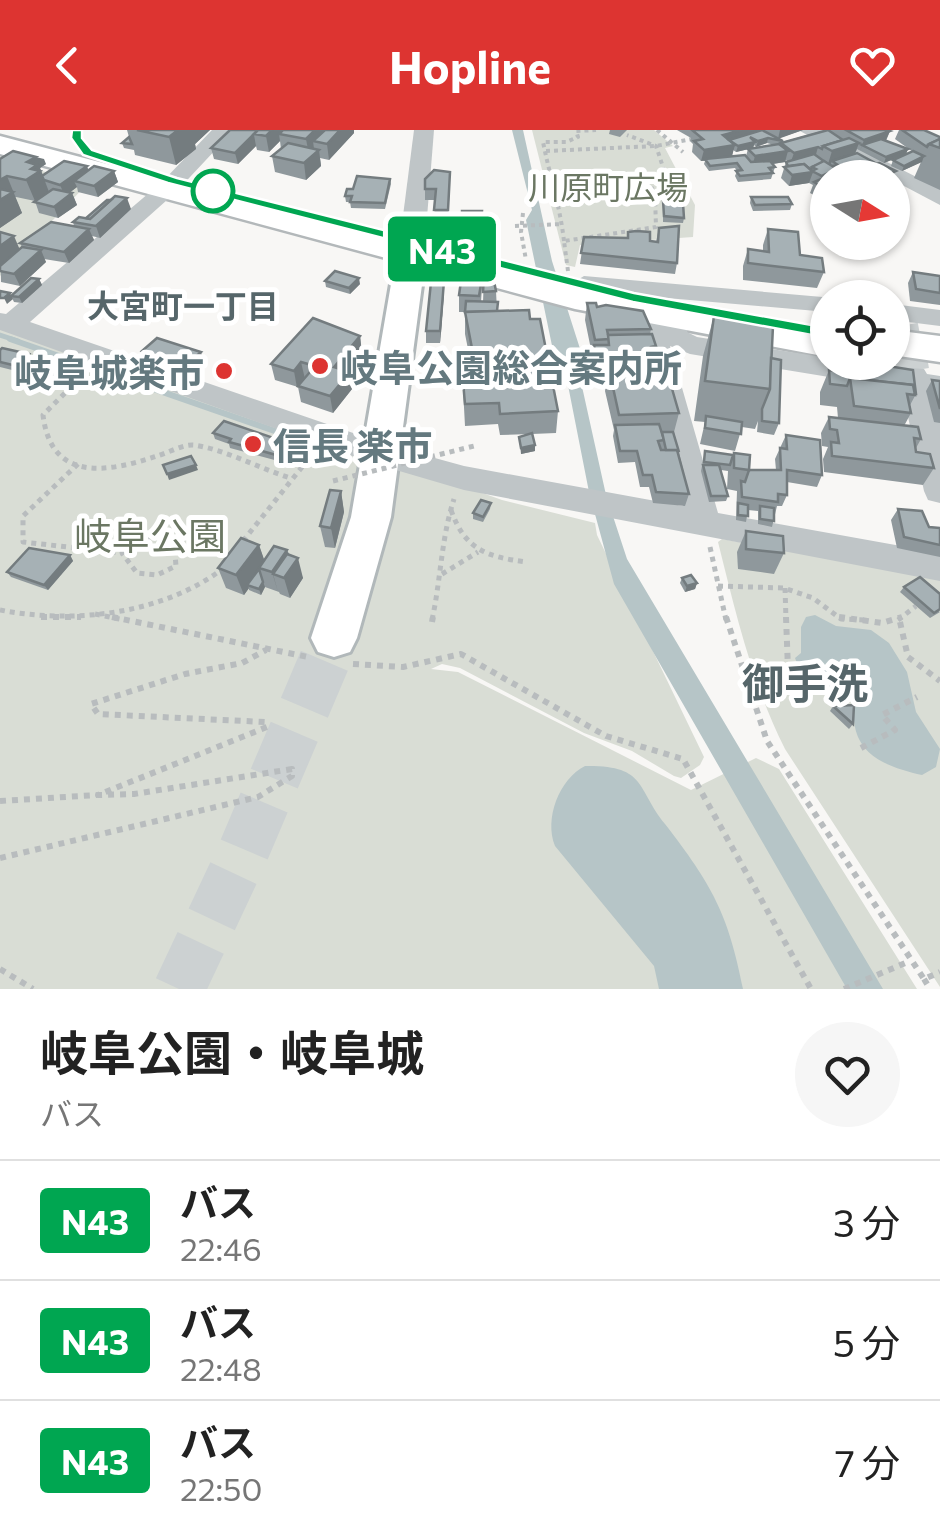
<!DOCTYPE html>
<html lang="ja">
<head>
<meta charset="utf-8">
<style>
	:root { --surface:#fff; --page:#f6f6f6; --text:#222; --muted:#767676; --line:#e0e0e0; --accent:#dd3431 }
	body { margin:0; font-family:Commissioner,"Noto Sans JP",sans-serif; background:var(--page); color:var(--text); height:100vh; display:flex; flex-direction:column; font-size:38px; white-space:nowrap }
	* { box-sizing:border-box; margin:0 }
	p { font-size:32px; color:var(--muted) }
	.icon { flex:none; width:55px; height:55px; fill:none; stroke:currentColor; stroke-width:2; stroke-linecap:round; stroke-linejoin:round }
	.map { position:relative; height:859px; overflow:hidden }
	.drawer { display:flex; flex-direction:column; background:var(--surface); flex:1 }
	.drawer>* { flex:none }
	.badge { padding:0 20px; border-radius:8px; font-size:35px; line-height:65px }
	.needle { width:65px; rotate:101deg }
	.controls { position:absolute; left:810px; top:30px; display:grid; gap:20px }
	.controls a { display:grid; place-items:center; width:100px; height:100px; border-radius:50%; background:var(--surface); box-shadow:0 2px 8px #0004; font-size:50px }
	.map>.badge { position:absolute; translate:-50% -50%; box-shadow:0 0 0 5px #fff }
	.round { display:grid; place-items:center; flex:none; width:105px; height:105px; border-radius:52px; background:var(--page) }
	.head { display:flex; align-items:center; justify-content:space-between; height:170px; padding:0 40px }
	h1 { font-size:48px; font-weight:700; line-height:75px }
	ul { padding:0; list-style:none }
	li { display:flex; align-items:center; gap:30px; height:120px; padding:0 40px; border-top:2px solid var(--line) }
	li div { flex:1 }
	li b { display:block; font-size:38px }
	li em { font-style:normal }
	li .badge { min-width:110px; font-weight:700; text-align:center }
	header { display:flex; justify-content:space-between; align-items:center; height:130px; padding:0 40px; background:var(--accent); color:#fff; font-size:45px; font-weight:700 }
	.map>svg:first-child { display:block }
</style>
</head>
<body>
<header><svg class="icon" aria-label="back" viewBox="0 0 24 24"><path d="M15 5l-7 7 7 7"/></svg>Hopline<svg class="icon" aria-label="heart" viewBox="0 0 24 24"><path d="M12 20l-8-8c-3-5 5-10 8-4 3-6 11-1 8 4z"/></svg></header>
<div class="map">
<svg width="940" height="859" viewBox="0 0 940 859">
	<rect width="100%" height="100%" fill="#f8f7f5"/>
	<g fill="#d9ddd5">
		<path d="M532,0H654L673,16L665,18L695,75L693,107L580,115L575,137L566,135Z"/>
		<path d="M0,30L88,53L0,146Z"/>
		<path d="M0,191L502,370L595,393L597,405L704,627L700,635L681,648L674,646L632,621L584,603L460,538L442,534L431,539L458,542L691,660L756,628L779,639L917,859H0Z"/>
		<path d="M722,409L940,449V857L785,619C752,553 736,484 718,412Z"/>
	</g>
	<g fill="#b6c5c7">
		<path d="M512,0H523L552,131L590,250L581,252L606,365L627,429L883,859H847L614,454L589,362L565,240L556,235L526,90L532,80Z"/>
		<path d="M815,485L836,496L871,500L889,513L907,542L916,582L940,619L936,637L922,645C895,639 861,629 855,597C853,586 854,576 849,566C821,561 805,556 795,528L801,523V497L806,487Z"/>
		<path d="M585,636C647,635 636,658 665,694C712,755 728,783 743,859H659L654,836L555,716C544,689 559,649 585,636Z"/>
	</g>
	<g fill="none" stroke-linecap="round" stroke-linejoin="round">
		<path stroke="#b6c5c7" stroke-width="5" d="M0,205L18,211"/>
		<path stroke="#b6c5c7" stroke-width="6" d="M10,209L292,307"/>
		<path stroke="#ccd1d2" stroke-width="24" stroke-dasharray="24 12" stroke-linecap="butt" d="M906,195L909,211"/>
		<path stroke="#ccd1d2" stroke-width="32" stroke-dasharray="32 16" stroke-linecap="butt" d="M908,209L914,246"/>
		<path stroke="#ccd1d2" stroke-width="51" stroke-dasharray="51 26" stroke-linecap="butt" d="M179,859L241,727L334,508"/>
		<defs>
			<path id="major" d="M411,116L422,119L426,125L391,387L357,508L350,522L334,527L318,522L311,508L351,387L396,125L400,119Z"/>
			<g id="highway">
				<path d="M0,6L577,157L828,202V227L575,179L0,24Z"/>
				<path d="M892,200L940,206V232L892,225Z"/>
			</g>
		</defs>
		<use href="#major" stroke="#b1b8ba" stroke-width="6"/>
		<use href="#highway" stroke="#b3b8ba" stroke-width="5"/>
		<g stroke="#b8bcbe" stroke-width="4" stroke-dasharray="4 4" stroke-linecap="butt">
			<path d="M657,0L683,22"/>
			<path d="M546,21L656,16L697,8"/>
			<path d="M523,83L521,102L526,130"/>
			<path d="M515,96L562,94"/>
			<path d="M564,111C560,76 550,47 543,12H566L578,7L576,1L596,0"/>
			<path d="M568,141L564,111L656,97L655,66L647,46H666L656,16L627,5"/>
		</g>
		<g stroke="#b8bcbe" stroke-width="5" stroke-dasharray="5 5" stroke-linecap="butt">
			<path d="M86,242L43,285C51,352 106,343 157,326C168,323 183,314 194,315C226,320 259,338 290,348"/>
			<path d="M78,334L23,386V412L122,423"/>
			<path d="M451,380C465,420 487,427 527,432"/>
			<path d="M164,405L174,412L176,436L157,445L137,443L122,423L136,411Z"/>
			<path d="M243,411L314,322"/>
			<path d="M710,417L726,490"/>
			<path d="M442,444L478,422"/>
			<path d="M718,456L784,458L813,468L841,489L864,490"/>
			<path d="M785,458L786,490"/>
			<path d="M0,480C72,494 160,485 221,440"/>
			<path d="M95,484L124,490"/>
			<path d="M432,490C441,449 441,409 454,369"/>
			<path d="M898,490L916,476"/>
		</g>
		<g stroke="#b8bcbe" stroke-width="6" stroke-dasharray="6 6" stroke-linecap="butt">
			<path d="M41,487H81"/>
			<path d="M112,487L308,527"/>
			<path d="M726,487L767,611L924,849L940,842"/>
			<path d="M786,487L788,539"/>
			<path d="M839,487L882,493L902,487"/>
			<path d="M432,492L433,487"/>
			<path d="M900,492L908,527L940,551"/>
			<path d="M353,534L403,537L461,524L606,606L683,629L811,859"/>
			<path d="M861,618L895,600L882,585L917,567"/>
			<path d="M0,671L97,665"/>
			<path d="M0,728L258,667L292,646V639L134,664L98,665L267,597L265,592L98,584L91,574L185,544L242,533L266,520"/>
			<path d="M0,839L33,859"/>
			<path d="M924,849L930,859"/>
			<path d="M844,859L910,831"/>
		</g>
		<g fill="#bfc5c7" fill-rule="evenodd">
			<path d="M212,0H234L176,62L30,192L391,316L464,336L683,376L639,205L648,179L658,177L686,183L690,189L687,202L697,207L828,228V232L924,239L927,244L940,246V266L933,265L940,293V373L928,370L924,361L902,259L690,224L670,216L718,383L940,423V451L464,360L372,333L0,200V183L6,184L162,52Z"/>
			<path d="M414,0H434L424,125L411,133L398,125Z"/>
			<path d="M798,0H824L940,59V75Z"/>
			<path d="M584,146L834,168H828V182L575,160L571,154Z"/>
			<path d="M892,174L940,180V196L892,190Z"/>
		</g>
		<use href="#major" fill="#fff" fill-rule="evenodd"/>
		<use href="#highway" fill="#fff" fill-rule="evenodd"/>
		<path stroke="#b8bcbe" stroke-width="5" stroke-dasharray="5 5" stroke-linecap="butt" d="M333,351L474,316"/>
	</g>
	<g fill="#8f989c" fill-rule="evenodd">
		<path d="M127,0H210L195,14L196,19L176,35L135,25L134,20L124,18L122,13L129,7Z"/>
		<path d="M230,0H354V3L329,30L320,28L321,36L306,50L275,42L272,26L281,19L280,11L269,22L257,20L256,16L238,34L214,29L211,18Z"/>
		<path d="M610,0H627L620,7L609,4Z"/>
		<path d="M677,0H803L779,8L782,12L825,0H887L890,1L886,11L908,19L906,24L884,33L857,19L855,23L896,41L828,48V70L825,71L810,63L813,55L809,53L789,56L781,48L786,32L787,31L786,30L785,32L773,34L775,37L771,49L738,52L735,46L737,41L735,38L709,41L704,34L705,31H701L692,22L693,14L690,11L691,8ZM767,13L774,15L748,19L746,26H732L733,20L736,22L753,18L754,15L756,17Z"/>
		<path d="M899,0H924L940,7V60L914,48L921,32L902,41L891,36L893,30L913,22L895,9Z"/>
		<path d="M0,29L46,34L40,38L43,45L88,41H114L118,52L98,67L78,62L77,57L69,63H72L77,75L58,88L39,83L35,71L16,67H15L22,83L0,98Z"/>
		<path d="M657,45L672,55L671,61H660L656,51Z"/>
		<path d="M390,49L391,54L385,79L351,78L350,72H346L345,66L353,59Z"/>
		<path d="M450,53L448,91H434L435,70H425V59Z"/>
		<path d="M751,67L792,74L790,80L753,81L750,73Z"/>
		<path d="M663,70L684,88L683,93L663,92Z"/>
		<path d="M131,79L100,108L92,106L94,110L69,133L44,129L46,132L20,156L1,152L0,102L20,119L22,117L20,113L74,96L73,92Z"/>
		<path d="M462,81H482L481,106H462Z"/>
		<path d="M659,98L677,133L675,144L580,134L584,107L656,112Z"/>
		<path d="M768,99L800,125L824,142L817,158L743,150V136L748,119L763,121V115Z"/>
		<path d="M483,142L481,172H483L484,146L496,161L497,181L530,189L558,281L556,303L532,304L535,321L521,324L519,307L531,304L500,305L498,294L465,296L462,240L472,239L465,204V182H459V165Z"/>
		<path d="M913,142L940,146V175L910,171L908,153Z"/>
		<path d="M39,149L42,155L22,173L14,172L11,166Z"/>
		<path d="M325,151L360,154L350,164L326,157Z"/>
		<path d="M444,163L440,213H426V201Z"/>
		<path d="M587,173L651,199L650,204L656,216L653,226L657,238L679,283L674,302L689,364L685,376L653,373L649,357H640L635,332L618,333L613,306L614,300L605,261L608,243L596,244L585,190Z"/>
		<path d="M714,186L771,228L779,293L774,305L757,302L758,291L755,299L742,297L735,321L700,314L705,292L694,291L703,226Z"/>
		<path d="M360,206L362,223L347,241L350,242L352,259L333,283L301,272L298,257L275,250L271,234Z"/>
		<path d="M0,220L29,224L32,230L20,242L0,237Z"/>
		<path d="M142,221L204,233L190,247L147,233Z"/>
		<path d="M848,232H863L916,264L909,277L911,283L904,296L921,309L916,318V322L934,338L923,355L824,342L823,329L828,317L822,316L821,303L829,287L838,288L837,277L820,275V262L829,240L843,242Z"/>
		<path d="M28,240H66L69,246L59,255L31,246Z"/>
		<path d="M932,250L940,251V293L934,292L926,261Z"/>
		<path d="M213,303L292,320L282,332L230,318L229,314L215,309Z"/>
		<path d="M786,305L822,345L817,357L787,352V365L782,376H777L772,397L758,394V381L748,380L746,392L736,390L737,361L727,359L728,341L721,340L728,366L726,371L709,372L701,341L705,321L733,325L749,340H776L775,329Z"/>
		<path d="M341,361L344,382L335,418L325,417L320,396Z"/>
		<path d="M491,373L490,379L483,392L473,389V383Z"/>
		<path d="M898,379L929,397L940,398V427L897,418L891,390Z"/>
		<path d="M746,401L784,423L774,444L738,439L737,422Z"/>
		<path d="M259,415L264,430L287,420L303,448L290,468L280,464L279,462L265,457L261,465L249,460V458L244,465L226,458L218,438Z"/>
		<path d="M70,425L73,431L48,460L11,447L7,442Z"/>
		<path d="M682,448L697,453L695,459L685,462L680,453Z"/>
		<path d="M904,457L940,482L930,488L900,462Z"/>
		<path d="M833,576L853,594L849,599L830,581Z"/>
	</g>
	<g fill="#747c7f">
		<path d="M178,0H210L195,14L196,19L176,35L169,7Z"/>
		<path d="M272,0H291L279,4L280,11L269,22L266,6Z"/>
		<path d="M315,0H332L313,11L314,19L309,25L306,9Z"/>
		<path d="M340,0H354V3L329,30L327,14Z"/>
		<path d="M742,0H765L733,12L723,5Z"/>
		<path d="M780,0H803L778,9Z"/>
		<path d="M890,1L885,12L862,15L860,21L864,10Z"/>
		<path d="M254,5L256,16L238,34L235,23Z"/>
		<path d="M768,8L767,13L756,17L758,11Z"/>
		<path d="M755,12L753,18L736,22L738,16Z"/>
		<path d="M859,13L853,29L832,31L830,36L828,34L832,21Z"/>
		<path d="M735,15L732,26L701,31L704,20Z"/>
		<path d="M818,17L815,28L790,34L794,23Z"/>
		<path d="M908,19L906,24L884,33L886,27Z"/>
		<path d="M319,20L321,36L306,50L304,33Z"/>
		<path d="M788,21L785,32L752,37L755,26Z"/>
		<path d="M924,26L922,32L902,41L904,36Z"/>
		<path d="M36,27L44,29L46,34L40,38L49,62L35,71L26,50L27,32Z"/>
		<path d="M87,36L91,47L74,51L77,57L65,66L60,55Z"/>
		<path d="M837,39L834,48H828L819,55L822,46Z"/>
		<path d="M114,41L118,52L98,67L94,56Z"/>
		<path d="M813,42L809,53L789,56L792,45Z"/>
		<path d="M7,46L22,83L0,98V50Z"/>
		<path d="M72,63L77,75L58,88L54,77Z"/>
		<path d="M127,68L131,79L100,108L96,96Z"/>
		<path d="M89,99L94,110L69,133L64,122Z"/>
		<path d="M14,106L23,127L0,140V116Z"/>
		<path d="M41,120L46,132L20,156L14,144Z"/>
		<path d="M359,148L360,154L350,164L349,158Z"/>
		<path d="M39,149L42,155L22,173L19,167Z"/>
		<path d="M444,151V163L440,213V201Z"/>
		<path d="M10,163L13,169L7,174L4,168Z"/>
		<path d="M360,206L362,223L337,254L334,237Z"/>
		<path d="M201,222L204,233L190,247L186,236Z"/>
		<path d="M29,224L32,230L20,242L17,236Z"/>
		<path d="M301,232L305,249L297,258L294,241Z"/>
		<path d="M66,240L69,246L59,255L56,249Z"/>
		<path d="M350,242L352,259L333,283L330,266Z"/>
		<path d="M291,314L292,320L282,332L280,326Z"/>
		<path d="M535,315V321L521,324V318Z"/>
		<path d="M196,335L198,340L169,350L167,344Z"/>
		<path d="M341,361L344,382L335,418L331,398Z"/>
		<path d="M259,415L266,435L259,438L260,443L247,455L249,458L244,465L236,445Z"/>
		<path d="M287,420L292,437L298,428L303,448L290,468L284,448L273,444L278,462L272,442Z"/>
		<path d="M70,425L73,431L48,460L44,455Z"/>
		<path d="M263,452L265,457L261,465L259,459Z"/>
		<path d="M697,453L695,459L685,462L687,456Z"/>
	</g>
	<g fill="#a6b1b5" stroke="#747c7f" stroke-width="2.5">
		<path d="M137,0H178L169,7Z"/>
		<path d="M230,0H258L235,23L211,18Z"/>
		<path d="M258,0H272L266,6L254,4Z"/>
		<path d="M283,0H315L306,9L279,4Z"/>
		<path d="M325,0H340L327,14L313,11Z"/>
		<path d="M692,0H742L723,5L735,15L704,20L694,11L703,9Z"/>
		<path d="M762,0L783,11L768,8L758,11L750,7L755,12L738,16L729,10Z"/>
		<path d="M828,0L843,10L823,16L822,19L818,17L794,23L781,13Z"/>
		<path d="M846,0H887L890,1L864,10Z"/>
		<path d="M902,0H924L940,7V9L929,14L927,17Z"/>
		<path d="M129,7L132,14L122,13Z"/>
		<path d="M849,8L859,13L832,21L823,16Z"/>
		<path d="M881,9L908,19L886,27L862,15Z"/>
		<path d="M940,9V18L929,14Z"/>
		<path d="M288,13L319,20L304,33L272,26Z"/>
		<path d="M779,14L788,21L755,26L748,19Z"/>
		<path d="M13,21L36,27L27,32L37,35L31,39L40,41L26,50L7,46L0,50V29Z"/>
		<path d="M913,21L924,26L904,36L893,30Z"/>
		<path d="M857,23L877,34L848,45L841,42L854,37L837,41L835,40L837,39L833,36L838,35L832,31Z"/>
		<path d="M814,24L825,32L812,37L811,40L804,34L788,36L786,32Z"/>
		<path d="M745,25L751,32L770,31L775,37L769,38L773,43L740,46L736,41L742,40L737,33L710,36L705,29Z"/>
		<path d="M64,31L87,36L60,55L44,50L42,46Z"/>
		<path d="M824,31L837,39L822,46L812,41L816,39L812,37Z"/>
		<path d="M879,33L896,41L880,48H840Z"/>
		<path d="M804,34L813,42L792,45L784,37Z"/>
		<path d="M94,36L114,41L94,56L74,51Z"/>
		<path d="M434,40L450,42L448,80H434L436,59H425V49Z"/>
		<path d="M657,45H668L672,55L661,56Z"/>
		<path d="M357,46L390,49L385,73L350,72L352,66H345L347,59H353Z"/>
		<path d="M826,47L828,48V60L814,52Z"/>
		<path d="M0,59L13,62L0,70Z"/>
		<path d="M53,59L72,63L54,77L34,72Z"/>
		<path d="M115,66L127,68L96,96L73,92L79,87L90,89Z"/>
		<path d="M751,67H788L792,74L755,75Z"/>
		<path d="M107,70H111L90,89L86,88Z"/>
		<path d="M663,70L683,73L684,88L664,86Z"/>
		<path d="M462,81H482L481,95H462Z"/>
		<path d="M51,92L89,99L64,122L20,113Z"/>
		<path d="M679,96L677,133L581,123L584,107L628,108V102L636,101L650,102V111L658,112L659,98Z"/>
		<path d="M768,99L798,102L800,125L822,128L824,142L748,133V119L769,122Z"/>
		<path d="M0,102L14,106L0,116Z"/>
		<path d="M22,117L41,120L14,144L0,141V136Z"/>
		<path d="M463,137L483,142L479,166L459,165Z"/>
		<path d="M335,141L359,148L349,158L325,151Z"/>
		<path d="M913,142L940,146V163L916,159Z"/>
		<path d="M484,146H493L496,161L483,162Z"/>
		<path d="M31,148L39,149L19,167L11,166Z"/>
		<path d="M444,151L440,201H426L431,152Z"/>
		<path d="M0,161L10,163L4,168H0Z"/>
		<path d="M466,171L498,172L497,181L465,182Z"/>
		<path d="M587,173H596L597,177L606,175L643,181L651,199L607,200L609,209L595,210Z"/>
		<path d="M529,180L530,189H540L558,281L500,284L499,273L465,274L462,240L476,239L465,182Z"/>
		<path d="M714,186L773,196L770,259L705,251Z"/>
		<path d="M313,188L360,206L334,237L350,242L330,266L298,256L315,236L301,232L294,241L271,234Z"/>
		<path d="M652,204L656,216L651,217L657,238L626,239L624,231L597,232L594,215H609L608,205Z"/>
		<path d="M157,208L201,222L186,236L142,221Z"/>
		<path d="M2,218L29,224L17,236L0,232V220Z"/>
		<path d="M771,228L781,230L779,293L762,291V279L770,259Z"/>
		<path d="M38,231L66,240L56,249L28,240Z"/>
		<path d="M849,232H863L913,240L916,264H915L913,255L850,248L847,256L830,254L829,240L850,243Z"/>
		<path d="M666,238L679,283L619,285L609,239Z"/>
		<path d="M850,248L913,255L915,265L907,264L911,283L854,276Z"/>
		<path d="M932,250L940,251V279Z"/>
		<path d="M706,286L742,292L741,304L705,298Z"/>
		<path d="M829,287L918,297L921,309L914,308L916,322L930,324L934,338L832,326L831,312L839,313L837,300L830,299Z"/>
		<path d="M224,291L291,314L280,326L229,312L231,309L213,303Z"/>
		<path d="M659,294L664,310L658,311L661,320H677L689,364L656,362L652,345H643L637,321H620L615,295Z"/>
		<path d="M662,302H673L679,322L677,320H666Z"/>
		<path d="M532,303L535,315L521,318L519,307Z"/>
		<path d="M786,305L820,310L822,345L787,340V365L778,364V372L742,367L741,351L745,352L749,340H781L780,318L787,319Z"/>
		<path d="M705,321L733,325L730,335L704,332Z"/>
		<path d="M734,323L750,325L749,340L734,338Z"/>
		<path d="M191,326L196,335L167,344L163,335Z"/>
		<path d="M703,335H719L728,366H711Z"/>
		<path d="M330,360L341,361L331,398L320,396Z"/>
		<path d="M481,370L491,373L483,387L473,383Z"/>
		<path d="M738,373L748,375V386L738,385Z"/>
		<path d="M760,376L774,378V391L760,389Z"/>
		<path d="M898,379L922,381L929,397L940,398V415L904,407Z"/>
		<path d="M746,401L783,406L784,423L746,419Z"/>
		<path d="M241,408L259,415L236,445L218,438Z"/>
		<path d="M274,416L287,420L272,442L259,438Z"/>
		<path d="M29,418L70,425L44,455L7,442Z"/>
		<path d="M287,424L298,428L284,448L273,444Z"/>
		<path d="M259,439L263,452L259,459L247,455Z"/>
		<path d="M691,445L697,453L687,456L682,448Z"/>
		<path d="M920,447L940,464V479L934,483L904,457Z"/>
		<path d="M854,575L853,594L833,576Z"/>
	</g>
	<path fill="#00a651" stroke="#fff" stroke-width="2.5" d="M72,0H82V8L92,20L177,48L634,163L828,198L835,203L828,208L633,172L168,53L83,25L71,8Z"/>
	<circle fill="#fff" stroke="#00a651" stroke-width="5" cx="213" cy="61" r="20"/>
	<g fill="#dd3431" stroke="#fff" stroke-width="4">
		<circle cx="320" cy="236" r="10"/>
		<circle cx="224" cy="241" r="10"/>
		<circle cx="253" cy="314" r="10"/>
	</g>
	<g text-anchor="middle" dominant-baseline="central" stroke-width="10" stroke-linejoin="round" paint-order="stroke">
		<g font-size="32" fill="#6b7763" stroke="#fff">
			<text x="608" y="56">川原町広場</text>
		</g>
		<g font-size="32" font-weight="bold" fill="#56666a" stroke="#fff">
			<text x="183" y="175">大宮町一丁目</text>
		</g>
		<g font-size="38" font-weight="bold" fill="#64797f" stroke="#fff" text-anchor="start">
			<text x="340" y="236">岐阜公園総合案内所</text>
			<text x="204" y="241" text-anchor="end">岐阜城楽市</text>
			<text x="273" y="314">信長 楽市</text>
		</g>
		<g font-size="38" fill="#6b7763" stroke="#fff">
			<text x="150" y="404">岐阜公園</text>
		</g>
		<g font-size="42" font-weight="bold" fill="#56666a" stroke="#fff">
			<text x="805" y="552">御手洗</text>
		</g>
	</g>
</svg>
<div class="controls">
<a><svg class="needle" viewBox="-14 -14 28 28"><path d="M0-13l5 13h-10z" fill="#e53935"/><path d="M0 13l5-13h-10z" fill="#767676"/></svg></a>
<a><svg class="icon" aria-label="locate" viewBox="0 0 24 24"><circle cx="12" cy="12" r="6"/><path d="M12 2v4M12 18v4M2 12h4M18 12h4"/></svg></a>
</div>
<b class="badge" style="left:442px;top:119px;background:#00a651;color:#fff">N43</b>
</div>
<section class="drawer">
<div class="head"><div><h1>岐阜公園・岐阜城</h1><p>バス</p></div><a class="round"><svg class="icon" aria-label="heart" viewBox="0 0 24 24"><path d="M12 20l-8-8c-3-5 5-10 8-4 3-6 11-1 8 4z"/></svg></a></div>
<ul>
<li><span class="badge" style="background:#00a651;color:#fff">N43</span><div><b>バス</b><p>22:46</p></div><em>3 分</em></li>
<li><span class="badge" style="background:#00a651;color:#fff">N43</span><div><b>バス</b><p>22:48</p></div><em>5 分</em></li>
<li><span class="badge" style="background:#00a651;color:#fff">N43</span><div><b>バス</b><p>22:50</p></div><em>7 分</em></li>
</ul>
</section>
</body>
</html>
